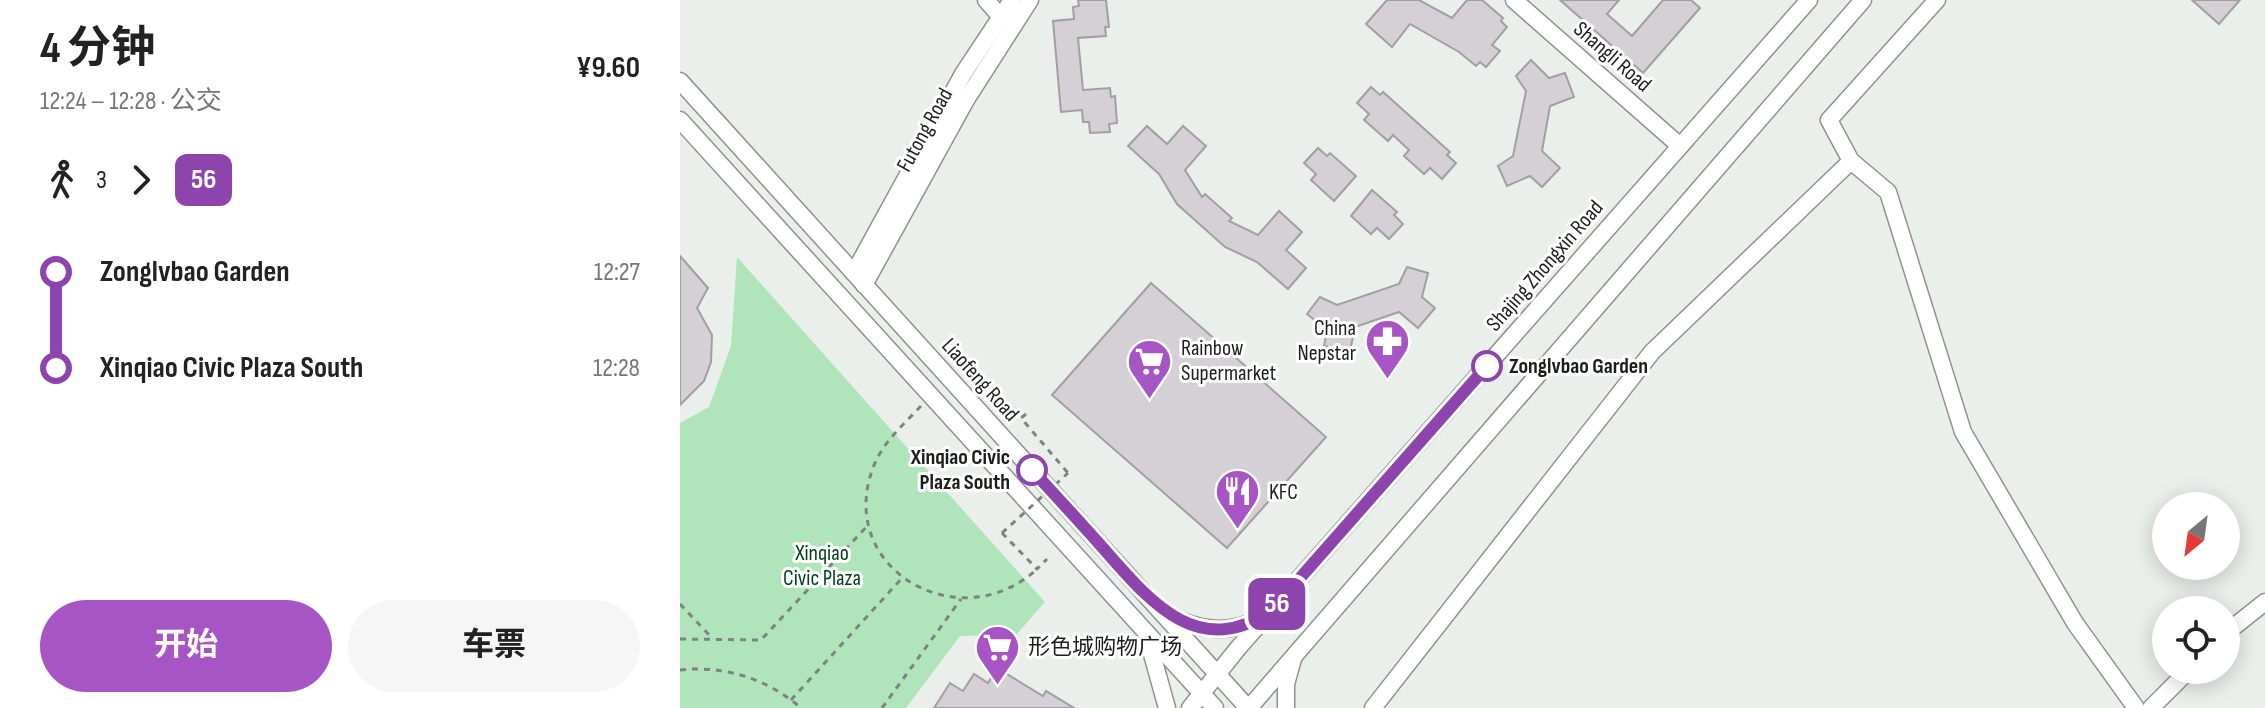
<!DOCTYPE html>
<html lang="zh">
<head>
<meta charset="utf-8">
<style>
	:root { --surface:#fff; --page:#f6f6f6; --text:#222; --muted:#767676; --accent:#a755c4 }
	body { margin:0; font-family:"Sofia Sans Condensed","Noto Sans SC",sans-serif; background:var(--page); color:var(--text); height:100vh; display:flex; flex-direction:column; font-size:30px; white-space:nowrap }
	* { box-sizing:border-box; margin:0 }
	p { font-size:26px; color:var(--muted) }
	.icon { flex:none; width:44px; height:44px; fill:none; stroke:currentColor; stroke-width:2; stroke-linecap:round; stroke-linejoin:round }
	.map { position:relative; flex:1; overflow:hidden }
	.drawer { display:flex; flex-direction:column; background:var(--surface); width:680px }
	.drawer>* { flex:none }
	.badge { padding:0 16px; border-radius:12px; font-size:28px; line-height:52px }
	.needle { width:52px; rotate:209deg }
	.tools { position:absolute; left:1472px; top:492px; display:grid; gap:16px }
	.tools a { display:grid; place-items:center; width:88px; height:88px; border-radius:50%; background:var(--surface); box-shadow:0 4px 20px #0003; font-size:40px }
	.map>.badge { position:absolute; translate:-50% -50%; box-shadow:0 0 0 4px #fff }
	.legs { display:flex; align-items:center; gap:12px; height:88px; padding:0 40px; font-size:26px }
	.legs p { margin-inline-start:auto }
	.headline { display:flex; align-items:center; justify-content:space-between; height:136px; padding:0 40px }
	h1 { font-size:44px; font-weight:700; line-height:60px }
	.button { display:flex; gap:16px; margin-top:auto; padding:16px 40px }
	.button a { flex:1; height:92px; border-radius:48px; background:var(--accent); color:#fff; font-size:32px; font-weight:700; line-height:92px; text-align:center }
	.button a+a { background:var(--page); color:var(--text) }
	ul { padding:0 40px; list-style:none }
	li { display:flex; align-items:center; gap:28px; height:96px; font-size:30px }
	li i { display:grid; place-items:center; width:12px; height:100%; margin:0 10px; background:currentColor }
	li i::after { content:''; width:20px; height:20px; margin:-10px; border:6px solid; border-radius:50%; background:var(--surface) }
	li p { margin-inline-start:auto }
	li:first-child i { background:linear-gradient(#0000 50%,currentColor 0) }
	li:last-child i { background:linear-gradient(currentColor 50%,#0000 0) }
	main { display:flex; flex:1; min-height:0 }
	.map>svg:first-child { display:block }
</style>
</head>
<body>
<main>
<section class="drawer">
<div class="headline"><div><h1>4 分钟</h1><p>12:24 – 12:28 · 公交</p></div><b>¥9.60</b></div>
<div class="legs"><svg class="icon" aria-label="walk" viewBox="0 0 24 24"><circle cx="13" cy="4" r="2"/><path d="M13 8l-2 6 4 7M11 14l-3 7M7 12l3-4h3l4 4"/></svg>3<svg class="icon" aria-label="forward" viewBox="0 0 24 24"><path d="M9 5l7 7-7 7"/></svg><b class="badge" style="background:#8e44ad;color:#fff">56</b></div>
<ul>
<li><i style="color:#8e44ad"></i><b>Zonglvbao Garden</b><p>12:27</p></li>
<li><i style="color:#8e44ad"></i><b>Xinqiao Civic Plaza South</b><p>12:28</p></li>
</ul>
<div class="button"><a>开始</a><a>车票</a></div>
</section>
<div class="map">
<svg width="1585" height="708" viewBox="0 0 1585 708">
	<rect width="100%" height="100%" fill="#eaefeb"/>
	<path fill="#b0e5bc" d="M57,257L365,602L336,635L280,636L226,708H0V423L29,407L51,346Z"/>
	<g fill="#d4d0d5" stroke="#a29fa3" stroke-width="2">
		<path d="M398,0H426L429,27H425L426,36L398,38L403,90L430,88L431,97L435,96L437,123L429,124L430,132L410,133L409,122H403L402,110L381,112L373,21L394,19L393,7L399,6Z"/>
		<path d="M707,0H739L772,18L787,0H802L823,18L821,21L827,27L812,45L820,51L806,67L800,62L796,66L779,52L730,24L712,47L686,24Z"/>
		<path d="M880,0H939L927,14L952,36L983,0H1011L1020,8L963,73Z"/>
		<path d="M1512,0H1560L1539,24Z"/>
		<path d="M851,60L869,78L885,73L894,97L870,106L862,151L880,168L862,187L850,176L827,186L818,166L833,156L846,91L836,76Z"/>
		<path d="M691,87L700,95L703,92L770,152L767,155L776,163L762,179L750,168L744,174L724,156L729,150L713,135L708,141L684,120L689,114L677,103Z"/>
		<path d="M467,126L487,144L503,126L526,146L505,170L522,197L525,194L552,218L549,221L578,235L599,211L622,232L606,250L626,268L608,289L577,262L545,247L497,204L479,174L448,146Z"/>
		<path d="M638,148L647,156L650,153L676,176L654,201L631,180L636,174L624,163Z"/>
		<path d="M692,190L717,212L714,215L723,224L709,239L697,228L691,234L671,216Z"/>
		<path d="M0,256L28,288L17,308L32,335L31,362L24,381L0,405Z"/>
		<path d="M727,267L748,273L742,297L755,308L738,328L719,312L675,327L670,351L644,346L647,330L627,314L640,297L657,305L719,284Z"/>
		<path d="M471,283L646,437L547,548L372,395Z"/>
		<path d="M317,668L363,696L366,691L394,708H254L270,683L283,691L294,674L308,683Z"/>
	</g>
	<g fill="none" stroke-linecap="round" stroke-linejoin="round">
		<defs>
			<g id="minor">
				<path d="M306,0L320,16"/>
				<path d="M834,0L1000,146"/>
				<path d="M1257,0L1149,120L1171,161L1208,192L1283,432L1395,623L1456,708"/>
				<path d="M0,81L568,708"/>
				<path d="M0,120L535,708"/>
				<path d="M174,273L283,74L332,0"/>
				<path d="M184,285L286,100L350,0"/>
				<path d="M488,614C517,631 550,635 580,618"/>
				<path d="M1546,633L1585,602"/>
				<path d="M468,640L487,708"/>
				<path d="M510,708L559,647L1129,0"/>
				<path d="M569,708L1183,0"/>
				<path d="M606,708V684L613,659"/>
				<path d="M693,708L972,352L1171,161"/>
				<path d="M1471,708L1509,670"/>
			</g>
		</defs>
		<use href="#minor" stroke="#8e938f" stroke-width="19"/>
		<g stroke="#7f8380" stroke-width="3" stroke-dasharray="6 6" stroke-linecap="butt">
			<path d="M241,406C223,425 202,443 193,468C155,569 280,640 357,569"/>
			<path d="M346,414L341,418L388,473"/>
			<path d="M322,533L357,569L367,559"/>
			<path d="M0,604L33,639"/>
			<path d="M0,639L81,640L189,524"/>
			<path d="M0,670C44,665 88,679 121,708"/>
			<path d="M111,700L223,577"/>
			<path d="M202,708L281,599"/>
		</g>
		<use href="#minor" stroke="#fff" stroke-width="16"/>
		<path stroke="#7f8380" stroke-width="3" stroke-dasharray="6 6" stroke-linecap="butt" d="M322,533L388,473"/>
	</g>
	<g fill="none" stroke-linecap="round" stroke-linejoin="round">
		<defs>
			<path id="line-1" d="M352,470C376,496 400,522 423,548C469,600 517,661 591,611L807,366"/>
		</defs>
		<use href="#line-1" stroke="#fff" stroke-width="18"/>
		<use href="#line-1" stroke="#8e44ad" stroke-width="12"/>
	</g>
	<defs>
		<symbol id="pharmacy-pin" viewBox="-11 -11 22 30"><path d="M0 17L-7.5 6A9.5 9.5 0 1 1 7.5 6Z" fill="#a755c4" stroke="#fff"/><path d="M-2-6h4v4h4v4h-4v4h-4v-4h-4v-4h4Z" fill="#fff"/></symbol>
		<symbol id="supermarket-pin" viewBox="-11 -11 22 30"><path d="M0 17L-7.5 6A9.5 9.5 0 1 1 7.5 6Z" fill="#a755c4" stroke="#fff"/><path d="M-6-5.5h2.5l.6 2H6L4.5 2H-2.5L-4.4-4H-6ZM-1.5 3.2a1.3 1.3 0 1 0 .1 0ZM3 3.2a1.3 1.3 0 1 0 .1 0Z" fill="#fff"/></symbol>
		<symbol id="restaurant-pin" viewBox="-11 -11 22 30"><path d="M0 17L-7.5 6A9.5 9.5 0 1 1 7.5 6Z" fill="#a755c4" stroke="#fff"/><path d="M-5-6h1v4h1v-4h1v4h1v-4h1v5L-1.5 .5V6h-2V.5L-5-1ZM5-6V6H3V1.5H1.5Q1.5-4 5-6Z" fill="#fff"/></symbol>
	</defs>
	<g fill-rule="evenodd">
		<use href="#pharmacy-pin" x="682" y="316" width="51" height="69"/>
		<use href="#supermarket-pin" x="444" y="336" width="51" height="69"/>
		<use href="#restaurant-pin" x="532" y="466" width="51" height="69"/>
		<use href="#supermarket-pin" x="292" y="622" width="51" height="69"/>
	</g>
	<g fill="#fff" stroke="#8e44ad" stroke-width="4">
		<circle cx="807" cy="366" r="14"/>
		<circle cx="352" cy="470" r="14"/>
	</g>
	<g text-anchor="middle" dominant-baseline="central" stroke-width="6" stroke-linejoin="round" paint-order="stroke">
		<g font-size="22" fill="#1c1e1c" stroke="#fff">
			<text transform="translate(932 57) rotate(41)">Shangli Road</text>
			<text transform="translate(245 130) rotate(-61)">Futong Road</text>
			<text transform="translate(865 266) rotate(-49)">Shajing Zhongxin Road</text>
			<text transform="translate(300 380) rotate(48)">Liaofeng Road</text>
		</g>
		<g font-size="22" fill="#1c1e1c" stroke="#fff" text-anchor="start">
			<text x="676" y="328" text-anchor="end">China<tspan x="676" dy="25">Nepstar</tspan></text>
			<text x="501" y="348">Rainbow<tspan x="501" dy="25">Supermarket</tspan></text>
			<text x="589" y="492">KFC</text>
			<text x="348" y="647">形色城购物广场</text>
		</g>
		<g font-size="22" font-weight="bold" fill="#1c1e1c" stroke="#fff" text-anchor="start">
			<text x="829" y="366">Zonglvbao Garden</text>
			<text x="330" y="457" text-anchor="end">Xinqiao Civic<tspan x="330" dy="25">Plaza South</tspan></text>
		</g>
		<g font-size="22" fill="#00401c" stroke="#fff">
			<text x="142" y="553">Xinqiao<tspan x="142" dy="25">Civic Plaza</tspan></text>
		</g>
	</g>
</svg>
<div class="tools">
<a><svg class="needle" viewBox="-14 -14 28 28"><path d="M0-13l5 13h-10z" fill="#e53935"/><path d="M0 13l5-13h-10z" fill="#767676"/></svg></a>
<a><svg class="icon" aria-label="locate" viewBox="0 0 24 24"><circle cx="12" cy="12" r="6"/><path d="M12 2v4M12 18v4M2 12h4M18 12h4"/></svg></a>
</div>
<b class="badge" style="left:597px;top:604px;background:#8e44ad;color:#fff">56</b>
</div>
</main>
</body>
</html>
